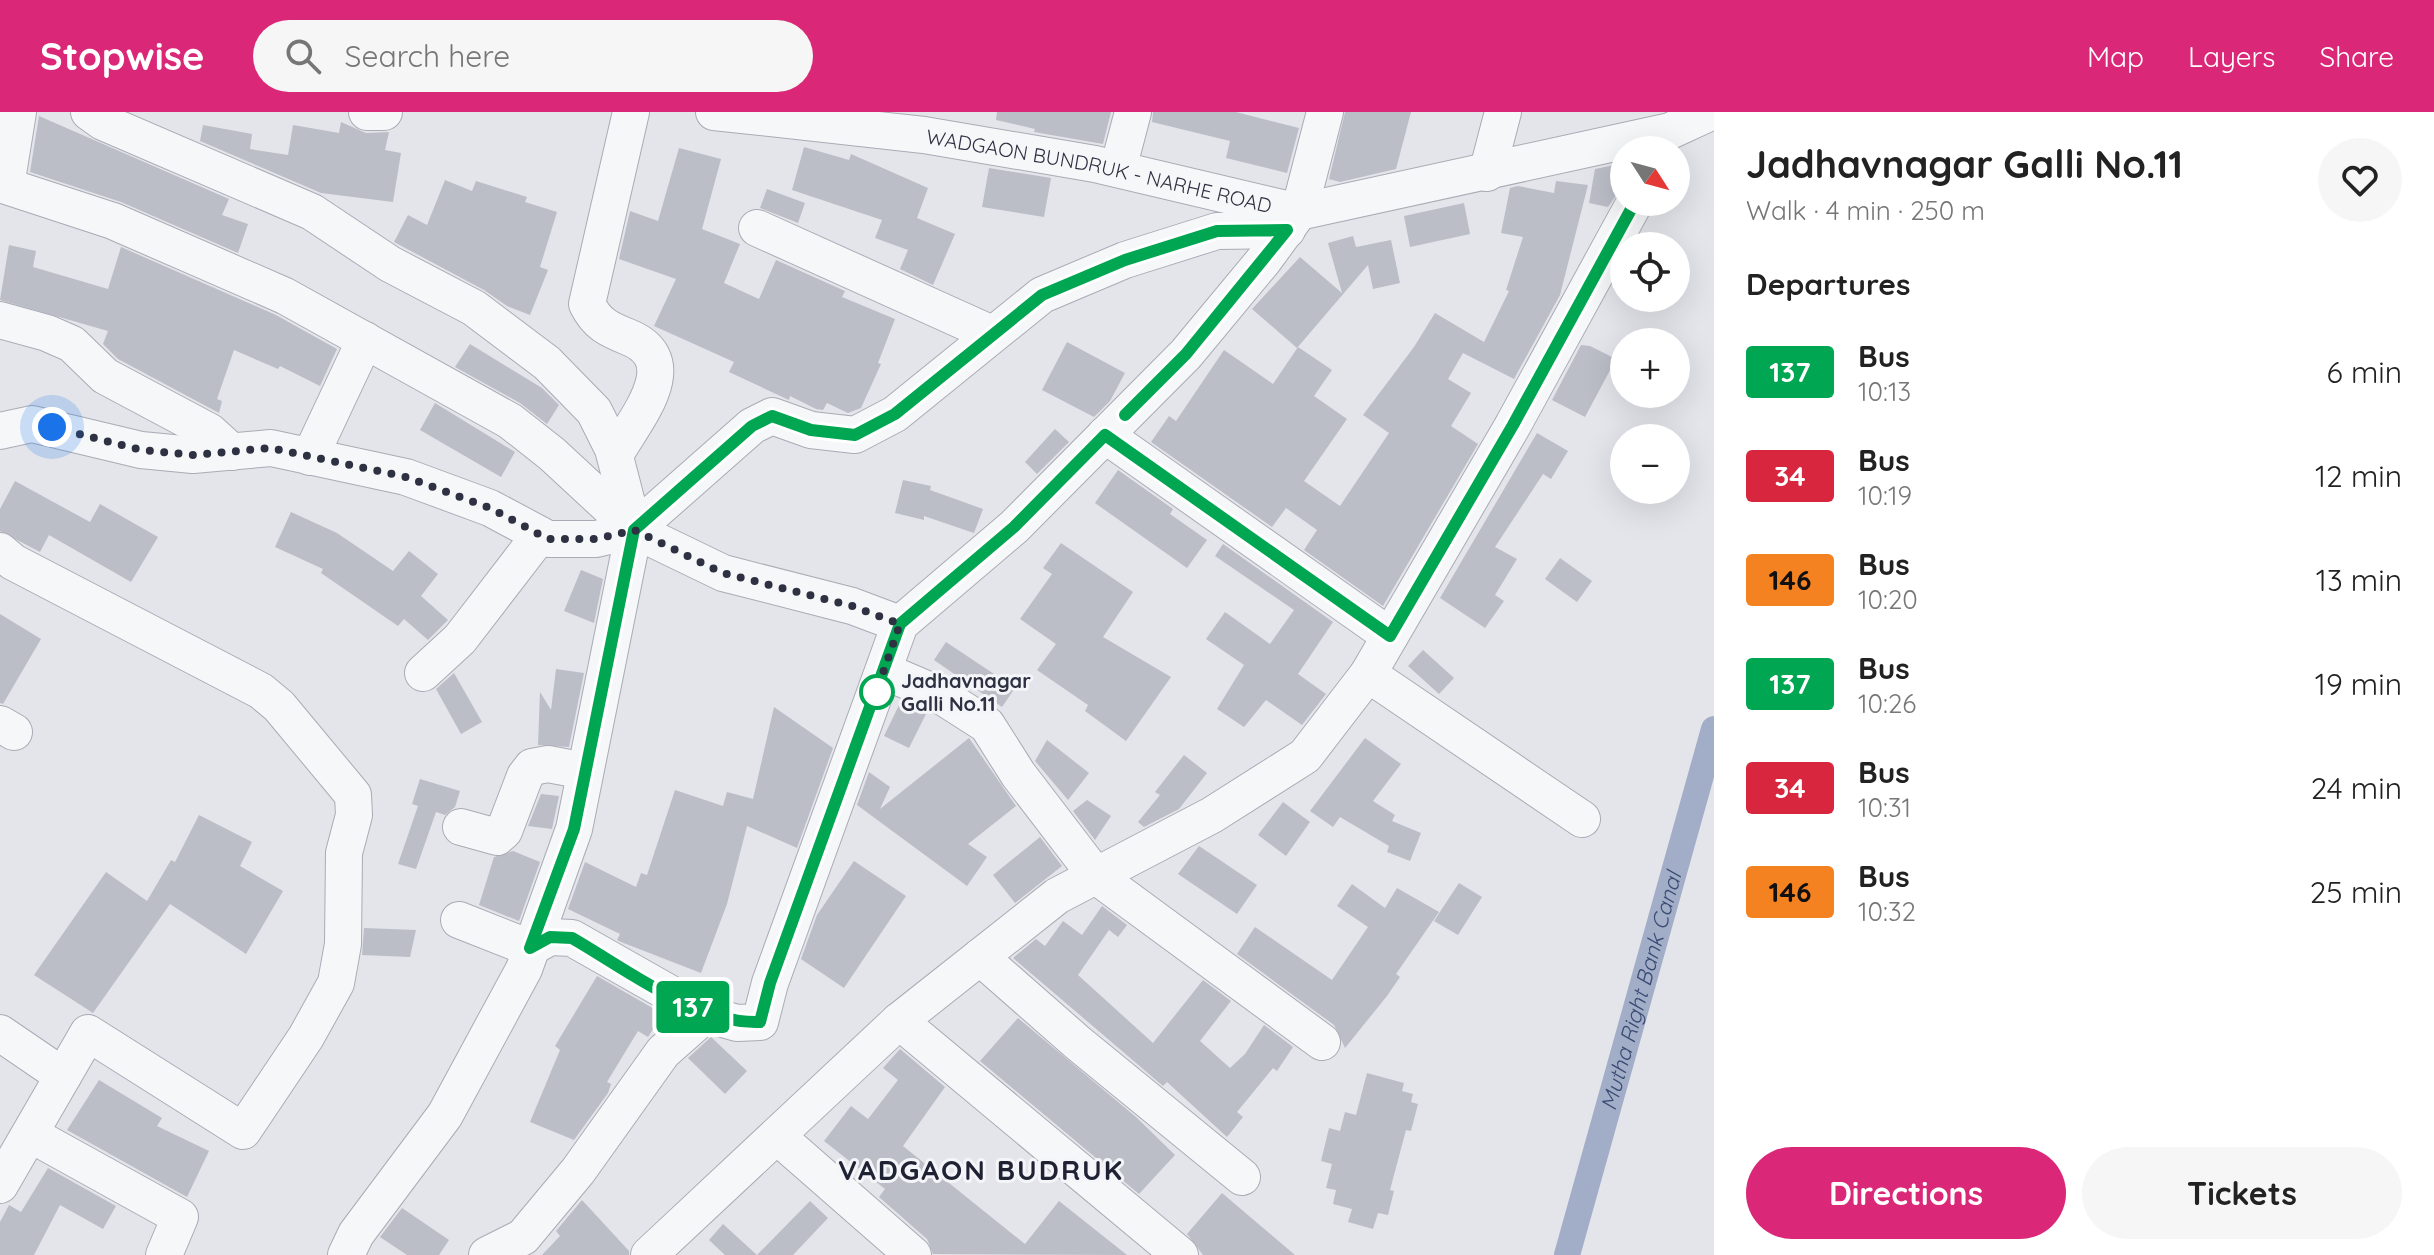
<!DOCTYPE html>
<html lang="en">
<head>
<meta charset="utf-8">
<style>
	:root { --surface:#fff; --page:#f6f6f6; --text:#222; --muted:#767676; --accent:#db2777 }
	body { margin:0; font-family:Quicksand,sans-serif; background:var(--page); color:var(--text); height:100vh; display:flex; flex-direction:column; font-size:30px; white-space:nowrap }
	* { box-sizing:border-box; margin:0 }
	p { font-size:26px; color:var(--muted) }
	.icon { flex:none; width:44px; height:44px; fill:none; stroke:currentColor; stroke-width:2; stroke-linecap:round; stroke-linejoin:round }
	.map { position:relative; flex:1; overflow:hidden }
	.side { display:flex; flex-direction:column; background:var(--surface); width:720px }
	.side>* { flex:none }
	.badge { padding:0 16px; border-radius:6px; font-size:28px; line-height:52px }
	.needle { width:52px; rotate:126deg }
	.fabs { position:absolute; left:1610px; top:24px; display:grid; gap:16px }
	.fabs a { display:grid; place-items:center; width:80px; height:80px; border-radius:50%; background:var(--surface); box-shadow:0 8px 32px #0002; font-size:40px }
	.you { position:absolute; width:40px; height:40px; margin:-20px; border:6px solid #fff; border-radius:50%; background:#1a73e8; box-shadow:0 0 0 12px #1a73e833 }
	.map>.badge { position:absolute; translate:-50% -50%; box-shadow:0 0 0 4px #fff }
	h2 { padding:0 32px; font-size:30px; line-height:72px }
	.round { display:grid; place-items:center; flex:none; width:84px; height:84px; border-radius:42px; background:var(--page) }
	.head { display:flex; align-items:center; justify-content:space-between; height:136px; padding:0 32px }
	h1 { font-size:38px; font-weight:800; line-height:60px }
	.primary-button { display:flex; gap:16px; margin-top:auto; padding:16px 32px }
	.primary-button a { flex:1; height:92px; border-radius:48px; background:var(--accent); color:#fff; font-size:32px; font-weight:800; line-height:92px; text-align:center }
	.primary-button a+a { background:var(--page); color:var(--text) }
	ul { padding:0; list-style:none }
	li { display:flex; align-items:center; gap:24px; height:104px; padding:0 32px }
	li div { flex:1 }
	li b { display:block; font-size:30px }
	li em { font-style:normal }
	li .badge { min-width:88px; font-weight:700; text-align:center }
	header { display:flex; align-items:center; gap:48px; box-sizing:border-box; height:112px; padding:0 40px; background:var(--accent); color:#fff }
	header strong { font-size:38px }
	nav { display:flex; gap:44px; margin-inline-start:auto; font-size:28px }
	.search { width:560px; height:72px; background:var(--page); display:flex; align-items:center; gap:20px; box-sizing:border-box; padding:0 28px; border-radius:44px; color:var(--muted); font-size:30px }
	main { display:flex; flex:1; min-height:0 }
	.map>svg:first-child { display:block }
</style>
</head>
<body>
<header>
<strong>Stopwise</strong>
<div class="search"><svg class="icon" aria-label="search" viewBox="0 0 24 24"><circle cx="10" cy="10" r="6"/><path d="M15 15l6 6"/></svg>Search here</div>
<nav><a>Map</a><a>Layers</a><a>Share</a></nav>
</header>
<main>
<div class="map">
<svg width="1714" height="1143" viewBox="0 0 1714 1143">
	<rect width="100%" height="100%" fill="#e4e5eb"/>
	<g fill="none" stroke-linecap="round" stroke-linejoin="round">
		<path stroke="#a2aec7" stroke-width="26" id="s1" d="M1567,1143L1714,617"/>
	</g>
	<g fill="#bbbec7">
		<path d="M997,0H1111L1103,32L1034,20L1035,17L996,8Z"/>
		<path d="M1153,0H1236L1299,16L1287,61L1226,46L1230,29L1152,10Z"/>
		<path d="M1345,0H1411L1396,57L1340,70L1329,67Z"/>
		<path d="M39,4L229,87L222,103L248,112L238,141L121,90L30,60Z"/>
		<path d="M341,10L366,21L389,20L385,38L401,41L393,90L321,81L200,29L203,13L252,22L250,37L288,43L293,13L339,21Z"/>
		<path d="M804,35L849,48L851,42L928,76L917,106L955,122L933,173L900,157L908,138L875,126L882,108L792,78Z"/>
		<path d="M679,36L721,47L702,117L740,132L724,171L759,187L776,148L845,179L842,185L895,207L878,251L881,252L861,296L848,301L827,291L823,298L816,297L790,284L789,288L729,260L734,250L654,214L676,167L619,147L630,99L658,109Z"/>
		<path d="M1620,52H1624L1623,73L1608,95L1589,91L1595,57Z"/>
		<path d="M989,56L1051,66L1044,105L982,95Z"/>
		<path d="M445,68L472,79L476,69L527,85L525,90L557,100L540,155L548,158L530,203L507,194L484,178L394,130L408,103L427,113Z"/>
		<path d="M1556,69L1588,73L1560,183L1514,267L1463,241L1448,267L1471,281L1451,314L1478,332L1383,494L1304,438L1317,418L1286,396L1272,415L1151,330L1169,304L1176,309L1224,238L1273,272L1298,235L1332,258L1314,284L1347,307L1304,369L1340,394L1389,321L1363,303L1414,235L1435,201L1484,230L1509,179L1506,178L1523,125L1501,121L1510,76L1518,74L1554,81Z"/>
		<path d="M767,77L805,91L798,111L760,96Z"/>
		<path d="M1464,91L1470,122L1410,135L1404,104Z"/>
		<path d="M1353,124L1356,135L1391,128L1400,171L1373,177L1368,153L1297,236L1252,197L1300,145L1342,181L1328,131Z"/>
		<path d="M9,133L36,139L33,155L108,177L121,135L276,203L337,237L320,274L280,254L278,257L234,238L217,287L222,289L219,301L118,247L103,232L108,219L0,188Z"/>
		<path d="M1067,230L1125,261L1110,289L1094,305L1042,278Z"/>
		<path d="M470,232L542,276L559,293L547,312L520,291L455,255Z"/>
		<path d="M1581,233L1590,234L1616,247L1585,305L1552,288Z"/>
		<path d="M435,291L515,340L501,365L420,318Z"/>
		<path d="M1055,317L1069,330L1037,362L1025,350Z"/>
		<path d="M1537,321L1568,339L1551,367L1543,362L1495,435L1517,447L1495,483L1504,489L1485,516L1440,486Z"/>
		<path d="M1118,358L1173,397L1170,402L1207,428L1187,456L1095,391Z"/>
		<path d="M903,368L931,374L930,378L983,397L974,421L924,404V408L895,401Z"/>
		<path d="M15,369L90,410L100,392L158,425L131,470L49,423L40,440L0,419V397Z"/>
		<path d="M291,400L337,421L393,459L409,439L438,462L421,484L448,508L428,528L404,507L398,514L321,461L323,457L275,435Z"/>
		<path d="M1061,431L1133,480L1103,525L1171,565L1126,629L1085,599L1088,593L1037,558L1056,532L1020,507L1052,462L1043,456Z"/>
		<path d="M1223,432L1333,510L1298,562L1326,582L1302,613L1266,588L1244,615L1217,597L1244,553L1206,527L1225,500L1270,532L1294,498L1215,444Z"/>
		<path d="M1560,446L1592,469L1577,490L1545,467Z"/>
		<path d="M581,458L603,467L594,511L564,499Z"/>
		<path d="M0,502L41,527L3,592L0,591Z"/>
		<path d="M946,530L1015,576L1002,595L934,548Z"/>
		<path d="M1423,538L1454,566L1439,582L1408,554Z"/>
		<path d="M556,557L584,561L569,635L538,633L540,580L551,598Z"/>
		<path d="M454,561L482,610L461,622L436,577Z"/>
		<path d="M901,589L927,600L909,636L884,624Z"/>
		<path d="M774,595L833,636L797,736L747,714L727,792L701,861L621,830L617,828L620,822L568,797L585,750L636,775L641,761L647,763L675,678L723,694L727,680L753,687Z"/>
		<path d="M969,626L1016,694L968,732L987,745L967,774L857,693L869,660L890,675L880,697Z"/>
		<path d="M1365,626L1401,652L1373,689L1395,703L1392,709L1421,721L1410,749L1387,740L1389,734L1340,705L1333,715L1310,699Z"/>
		<path d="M1047,628L1089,661L1068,688L1035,649Z"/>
		<path d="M1184,643L1207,661L1179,697L1144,715L1138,710L1160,683L1155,680Z"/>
		<path d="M420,667L460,679L455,695L445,703L436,700L416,757L398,752L418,694L412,692Z"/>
		<path d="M541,682L559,684L552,717L528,714Z"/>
		<path d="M1087,688L1111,704L1095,728L1073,699Z"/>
		<path d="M1283,690L1310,710L1286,744L1258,723Z"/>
		<path d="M199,703L252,730L240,754L283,779L246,842L170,792L93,901L34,863L106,760L147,789L171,748L175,750Z"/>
		<path d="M1040,725L1062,754L1015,791L993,763Z"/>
		<path d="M1199,734L1257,773L1237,802L1178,762Z"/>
		<path d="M513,739L540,750L519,809L479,793L494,745Z"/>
		<path d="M854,749L906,784L844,876L801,847L817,803Z"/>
		<path d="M1459,771L1482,785L1458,823L1434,809Z"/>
		<path d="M1352,772L1385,796L1397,776L1439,800L1396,862L1400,865L1387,884L1345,936L1334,913L1237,842L1255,815L1332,868L1368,815L1337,794Z"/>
		<path d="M1102,794L1127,813L1118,825L1109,818L1078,863L1153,931L1203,868L1231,889L1200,929L1230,956L1245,942L1264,913L1293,935L1277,959L1273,956L1237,1000L1243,1005L1227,1025L1167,970L1163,974L1013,846L1036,827L1045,834L1063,809L1082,823Z"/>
		<path d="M364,816L416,818L410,845L362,843Z"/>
		<path d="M597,864L663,902L648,925L638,919L607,970L611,972L608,981L574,1028L530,1010L560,938L555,934Z"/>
		<path d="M1018,906L1136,1005L1175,1043L1139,1082L980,949Z"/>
		<path d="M711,925L747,959L725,982L688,946Z"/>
		<path d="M900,937L945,975L903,1034L1025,1132L1059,1089L1127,1143L933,1142L927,1127L879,1085L885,1077L824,1029L851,994L868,1007L898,968L883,956Z"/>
		<path d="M1367,961L1404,971L1402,979L1413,982L1411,990L1418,992L1411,1019L1406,1018L1390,1078L1394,1079L1388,1103L1378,1101L1373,1117L1348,1110L1352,1097L1333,1092L1336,1078L1326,1076L1332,1052L1321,1049L1329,1016L1340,1019L1345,1000L1356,1003Z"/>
		<path d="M99,968L162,1006L157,1014L209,1039L187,1085L67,1018Z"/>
		<path d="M48,1056L116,1094L103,1117L60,1093L34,1143H0V1110L9,1093L21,1100Z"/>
		<path d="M1222,1081L1295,1143H1203L1187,1122Z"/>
		<path d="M582,1088L629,1139V1143H542L560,1124L556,1119Z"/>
		<path d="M810,1089L828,1106L793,1143H725L709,1128L723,1112L757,1143Z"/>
		<path d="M402,1096L449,1128L439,1143H407L380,1125Z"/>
	</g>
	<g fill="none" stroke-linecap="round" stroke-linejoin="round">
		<defs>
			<g id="minor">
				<path d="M18,0L6,74L113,109L285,184L510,309L552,342L634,418L723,461L852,494L900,512"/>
				<path d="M89,0L103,10L312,100L390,152L474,196L547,251L594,299L613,337L634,418L574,717L524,857L445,1003L356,1122L346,1143"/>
				<path d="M367,0H384"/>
				<path id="s2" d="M714,0L924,23L1095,52L1299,100L1670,19L1711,0"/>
				<path d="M1118,57L1133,0"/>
				<path d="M1487,61L1503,0"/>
				<path d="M757,116L992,222"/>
				<path d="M0,208L47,221L72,232L105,264L210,320L232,340"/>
				<path d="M0,319L32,312L141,338L193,343L271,336L406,365L490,396L548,427H596L634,418L752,314L772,304L811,318L855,323L895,302L1042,183L1125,148L1217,119L1287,118"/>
				<path d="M1105,323L1390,524"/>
				<path d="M615,343C635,307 687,249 628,225C608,217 597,212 587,192L631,0"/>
				<path d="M310,345L365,228"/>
				<path d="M0,439L13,450L261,579L279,594L353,683L354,703L344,741L343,832L336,871L306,925L243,1019L88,921L0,1073"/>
				<path d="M884,559L940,583L987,613L1018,662L1096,764L1322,930"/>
				<path d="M423,561L460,527L540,423"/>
				<path d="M1368,562L1582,707"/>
				<path d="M0,612L14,620"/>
				<path d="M461,715L497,725L504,719L525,664L532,655L548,652L585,659"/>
				<path d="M459,808L530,836L550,825L572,826L706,902"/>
				<path d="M980,845L1078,931L1242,1065"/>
				<path d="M899,909L1180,1143"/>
				<path d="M0,921L63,964"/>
				<path d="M30,1022L180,1105L164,1143"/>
				<path d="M778,1025L913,1143"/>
				<path d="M487,1143L523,1125L578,1059L663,940L706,902L737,911L760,910L770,871L900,512L1014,415L1186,242L1264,148L1299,100L1325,0"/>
				<path d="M649,1143L899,909L1057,784L1212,703L1305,644L1368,562L1513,313L1635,90"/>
			</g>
		</defs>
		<use href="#minor" stroke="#a9abb5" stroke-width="38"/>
		<use href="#minor" stroke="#f6f7f9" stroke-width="36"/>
	</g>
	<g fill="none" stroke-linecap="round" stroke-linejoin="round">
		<defs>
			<path id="line" d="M1125,303L1186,242L1287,118L1217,119L1125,148L1042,183L895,302L855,323L811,318L772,304L752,314L634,418L574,717L530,836L550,825L572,826C626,857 698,913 760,910L770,871L900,512L1014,415L1105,323L1390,524L1513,313L1635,90"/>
		</defs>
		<use href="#line" stroke="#fff" stroke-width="18"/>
		<use href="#line" stroke="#00a651" stroke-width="12"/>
		<path stroke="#2d3142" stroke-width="8" stroke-dasharray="0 14.4" d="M52,315L141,338L193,343L271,336L406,365L490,396L548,427H596L634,418L723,461L852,494L900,512L875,584L877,580"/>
	</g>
	<circle fill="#fff" stroke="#00a651" stroke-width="4" cx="877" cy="580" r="16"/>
	<g text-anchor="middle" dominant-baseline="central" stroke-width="6" stroke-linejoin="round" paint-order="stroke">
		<g font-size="20" fill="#2d3142" stroke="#f3f5f8">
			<text stroke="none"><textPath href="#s2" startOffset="390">WADGAON BUNDRUK - NARHE ROAD</textPath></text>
		</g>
		<g font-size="20" font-weight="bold" fill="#2d3142" stroke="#f3f5f8" text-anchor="start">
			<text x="901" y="568">Jadhavnagar<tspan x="901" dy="23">Galli No.11</tspan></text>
		</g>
		<g font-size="22" font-style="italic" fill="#3a4a73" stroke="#f3f5f8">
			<text stroke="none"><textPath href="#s1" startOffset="274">Mutha Right Bank Canal</textPath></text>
		</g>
		<g font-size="28" font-weight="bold" letter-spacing="2" fill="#1f2233" stroke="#f3f5f8">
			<text x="981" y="1057">VADGAON BUDRUK</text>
		</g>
	</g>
</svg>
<div class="fabs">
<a><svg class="needle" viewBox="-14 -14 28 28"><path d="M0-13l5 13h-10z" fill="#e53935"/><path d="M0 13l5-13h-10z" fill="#767676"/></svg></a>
<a><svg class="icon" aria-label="locate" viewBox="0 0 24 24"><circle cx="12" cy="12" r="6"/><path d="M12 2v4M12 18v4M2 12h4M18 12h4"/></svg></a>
<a>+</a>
<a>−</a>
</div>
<div class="you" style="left:52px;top:315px"></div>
<b class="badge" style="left:693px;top:895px;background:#00a651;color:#fff">137</b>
</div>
<section class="side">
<div class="head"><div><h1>Jadhavnagar Galli No.11</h1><p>Walk · 4 min · 250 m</p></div><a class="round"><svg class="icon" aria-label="heart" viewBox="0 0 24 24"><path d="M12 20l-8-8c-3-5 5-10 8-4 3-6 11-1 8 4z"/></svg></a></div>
<h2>Departures</h2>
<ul>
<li><span class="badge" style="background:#00a651;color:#fff">137</span><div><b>Bus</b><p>10:13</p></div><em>6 min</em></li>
<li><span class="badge" style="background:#d7263d;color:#fff">34</span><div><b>Bus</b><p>10:19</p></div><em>12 min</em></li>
<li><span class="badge" style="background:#f58220;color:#111">146</span><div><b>Bus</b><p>10:20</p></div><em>13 min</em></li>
<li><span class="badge" style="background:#00a651;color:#fff">137</span><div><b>Bus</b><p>10:26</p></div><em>19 min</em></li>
<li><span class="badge" style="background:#d7263d;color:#fff">34</span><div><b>Bus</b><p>10:31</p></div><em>24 min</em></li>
<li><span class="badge" style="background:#f58220;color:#111">146</span><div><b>Bus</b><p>10:32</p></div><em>25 min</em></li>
</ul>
<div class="primary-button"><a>Directions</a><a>Tickets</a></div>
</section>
</main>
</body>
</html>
